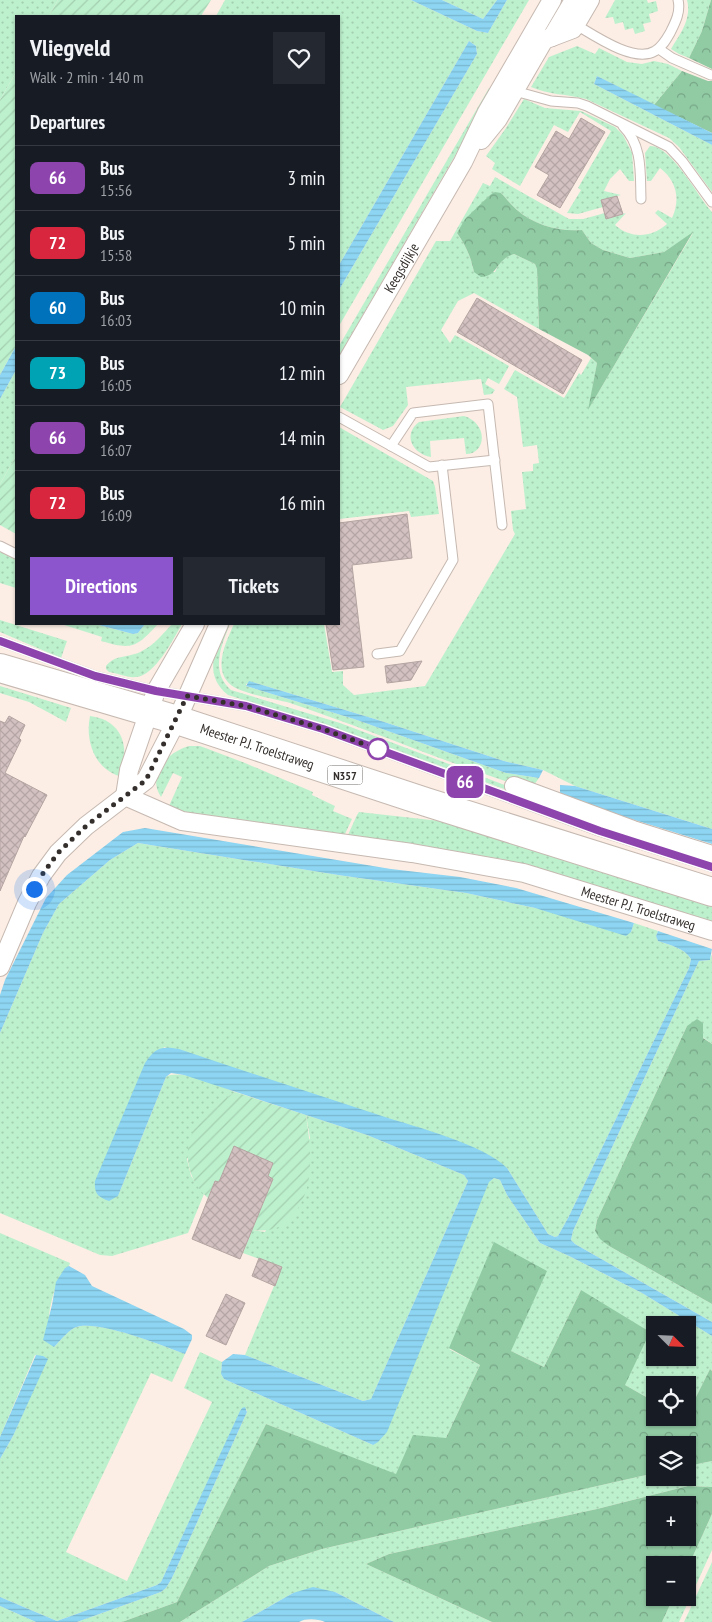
<!DOCTYPE html>
<html lang="en">
<head>
<meta charset="utf-8">
<style>
	:root { --surface:#171b24; --page:#242831; --text:#f1f3f6; --muted:#9ea1a6; --line:#363941; --accent:#8d55cd }
	body { margin:0; font-family:"PT Sans Narrow",sans-serif; background:var(--page); color:var(--text); height:100vh; display:flex; flex-direction:column; font-size:19px; white-space:nowrap }
	* { box-sizing:border-box; margin:0 }
	p { font-size:16px; color:var(--muted) }
	.icon { flex:none; width:28px; height:28px; fill:none; stroke:currentColor; stroke-width:2; stroke-linecap:round; stroke-linejoin:round }
	.map { position:relative; flex:1; overflow:hidden }
	.sheet { position:absolute; left:15px; top:15px; width:325px; height:610px; display:flex; flex-direction:column; background:var(--surface); border-radius:0px; box-shadow:0 1px 4px #0004 }
	.sheet>* { flex:none }
	.badge { padding:0 10px; border-radius:8px; font-size:18px; line-height:32px }
	.needle { width:32px; rotate:114deg }
	.fabs { position:absolute; left:646px; top:1316px; display:grid; gap:10px }
	.fabs a { display:grid; place-items:center; width:50px; height:50px; border-radius:0px; background:var(--surface); box-shadow:0 1px 4px #0004; font-size:25px }
	.you { position:absolute; width:25px; height:25px; margin:-12px; border:4px solid #fff; border-radius:50%; background:#1a73e8; box-shadow:0 0 0 8px #1a73e833 }
	.map>.badge { position:absolute; translate:-50% -50%; box-shadow:0 0 0 2px #fff }
	h2 { padding:0 15px; font-size:19px; line-height:45px }
	.round { display:grid; place-items:center; flex:none; width:52px; height:52px; border-radius:0px; background:var(--page) }
	.head { display:flex; align-items:center; justify-content:space-between; height:85px; padding:0 15px }
	h1 { font-size:24px; font-weight:700; line-height:38px }
	.cta { display:flex; gap:10px; margin-top:auto; padding:10px 15px }
	.cta a { flex:1; height:58px; border-radius:0px; background:var(--accent); color:#fff; font-size:20px; font-weight:700; line-height:58px; text-align:center }
	.cta a+a { background:var(--page); color:var(--text) }
	ul { padding:0; list-style:none }
	li { display:flex; align-items:center; gap:15px; height:65px; padding:0 15px; border-top:1px solid var(--line) }
	li div { flex:1 }
	li b { display:block; font-size:19px }
	li em { font-style:normal }
	li .badge { min-width:55px; font-weight:700; text-align:center }
	.map>svg:first-child { display:block }
</style>
</head>
<body>
<div class="map">
<svg width="712" height="1622" viewBox="0 0 712 1622">
	<defs>
		<pattern id="grass-dots" width="8" height="8" patternUnits="userSpaceOnUse" patternTransform="scale(1.25)"><rect width="8" height="8" fill="#bdf1cd"/><path d="M2 2h.1M6 6h.1" fill="none" stroke="#a3cfb0" stroke-width="1.8" stroke-linecap="round"/></pattern>
		<pattern id="forest-crowns" width="20" height="18" patternUnits="userSpaceOnUse" patternTransform="scale(1.25)"><rect width="20" height="18" fill="#91cba4"/><path d="M2 6a3 3 0 1 1 6 0M12 15a3 3 0 1 1 6 0" fill="none" stroke="#77a586"/></pattern>
		<pattern id="garden-furrows" width="10" height="10" patternUnits="userSpaceOnUse" patternTransform="scale(1.25)"><rect width="10" height="10" fill="#bdf1cd"/><path d="M-1 1l2-2M0 10L10 0M9 11l2-2" fill="none" stroke="#a3cfb0"/></pattern>
		<pattern id="water-rules" width="6" height="5" patternUnits="userSpaceOnUse" patternTransform="scale(1.25)"><rect width="6" height="5" fill="#8dd5f2"/><path d="M0 2.5h6" fill="none" stroke="#7ab7d0"/></pattern>
		<pattern id="building-cross-hatch" width="8" height="8" patternUnits="userSpaceOnUse" patternTransform="scale(1.25)"><rect width="8" height="8" fill="#d2c1c0"/><path d="M0 0l8 8M0 8l8-8" fill="none" stroke="#b5a6a5"/></pattern>
	</defs>
	<rect width="100%" height="100%" fill="#fceee5"/>
	<g fill="url(#grass-dots)" fill-rule="evenodd">
		<path d="M0,0H58L49,16H16V72L0,100Z"/>
		<path d="M225,0H411L477,31L488,33L507,0H529L339,326V290L477,54L476,46L469,41L339,265V16H216Z"/>
		<path d="M442,0H497L483,19Z"/>
		<path d="M615,0H647L648,3L656,1L658,11L649,14L651,22L643,24L645,31L635,34L633,28L625,30L623,22L615,24L613,17L605,18Z"/>
		<path d="M687,0H711L702,31L689,58L679,54L671,49C680,34 692,19 687,0Z"/>
		<path d="M577,46L595,54L599,48L627,62L642,64L654,61L668,64L682,71L654,105L597,76L594,84L712,145V192L679,147L669,138L586,99C567,94 549,95 531,87L549,57Z"/>
		<path d="M489,88L493,90L339,356V346Z"/>
		<path d="M524,99L545,108L581,111L615,127L623,135L632,153L634,181H629L620,169L610,179L604,191L621,195L601,200L603,207L578,214L567,213L581,190L578,188L611,131L580,112L568,132L554,125L520,186L492,169L495,163L486,156L506,128Z"/>
		<path d="M650,146C671,145 698,197 712,212V829L575,786L543,770L504,761L378,720L252,682L246,684V686L354,719L506,773L539,778L534,785L511,783C437,759 365,728 290,703C275,698 236,694 227,681C214,665 227,640 234,624H324L332,672L343,671V685L354,695L425,686L515,534L513,530L511,511L526,509L522,472L533,471V464L539,463L537,445L523,447L517,397L504,389L515,370L564,398L579,373L581,375L591,358L597,363L589,408L693,233L664,252L630,258L603,250L591,243L582,230C560,232 534,225 517,210C511,205 506,198 501,193L490,195L457,233C466,246 471,257 474,272H495C500,262 503,257 514,254L535,264L537,269L539,329L474,293L458,301L441,330L450,343L455,335L509,366L499,384L488,378L485,384L495,390L492,394L484,395L481,379L406,387L408,405L393,426L383,430L340,407L436,241H450L483,183L490,186L495,177L569,219H583L605,213L607,219L626,213L615,225C631,239 651,238 667,224L655,213L658,210L672,218C681,199 676,180 660,168L651,181H647L645,153Z"/>
		<path d="M16,370V456L0,484V399Z"/>
		<path d="M464,416C488,423 487,454 466,454L464,438L430,441L431,457C413,454 402,435 419,422Z"/>
		<path d="M339,427L433,481L435,487L439,514L411,517L409,511L339,519Z"/>
		<path d="M0,552L16,560V588L0,583Z"/>
		<path d="M0,620L67,641L61,658L0,632Z"/>
		<path d="M61,624H95L133,634L138,633L145,624H158C136,648 132,650 101,641L102,637Z"/>
		<path d="M172,624H182C174,638 155,676 136,677C128,678 117,673 109,672L106,669V666C115,654 130,658 142,651C154,645 163,634 172,624Z"/>
		<path d="M226,624H230C221,646 210,672 231,690L340,723L510,787L504,789L338,729L228,695C202,674 216,649 226,624Z"/>
		<path d="M0,686L71,708L66,722L29,702L0,693Z"/>
		<path d="M90,716C123,720 131,749 119,776C94,768 85,740 90,716Z"/>
		<path d="M189,746H200L245,763L313,792L312,795L335,806L333,811L352,819L344,836L195,814L178,810L169,806L182,777L173,773L161,797C146,774 168,752 189,746Z"/>
		<path d="M359,812L440,821L454,825L712,905V922L555,873L502,859L417,845L347,837L357,815Z"/>
		<path d="M138,843L338,875L466,893L535,908L631,932L634,923L658,931L656,936L658,941C670,945 684,948 691,959L689,968L568,1218L558,1236L555,1237L548,1234L507,1168L164,1047L118,1196L166,1077C180,1068 219,1086 235,1092L215,1107L187,1159L191,1176L204,1194L188,1233L112,1256L100,1255L0,1213V1033L43,933L59,904L110,860Z"/>
		<path d="M712,954V1044L687,1026L597,1220L595,1231L609,1246L712,1304V1322L575,1244L571,1240L573,1231L699,961L710,960Z"/>
		<path d="M306,1115L367,1135L464,1175L468,1181L371,1399L363,1401L245,1355L282,1267L243,1253L252,1230L265,1232L310,1138Z"/>
		<path d="M494,1178L500,1180L507,1195L540,1243L569,1256L642,1293L712,1336V1371L710,1369L688,1413V1385H655V1402L625,1385L581,1290L544,1367L511,1351L449,1349L480,1365L446,1438L396,1475L266,1424L177,1602L122,1622H77L161,1592L166,1588L172,1578L247,1412V1410L242,1408L161,1582L157,1585L57,1621L0,1597V1459L13,1436L47,1359L35,1355L0,1437V1233L70,1263L69,1266C58,1271 49,1307 49,1318C50,1327 53,1337 54,1347C60,1341 67,1332 74,1328C96,1318 162,1346 185,1354L172,1382L151,1373L66,1552L127,1581L212,1402L184,1388L200,1352L222,1362L221,1374L224,1379L373,1445L489,1181ZM655,1325H688V1358H655Z"/>
		<path d="M712,1461V1487L688,1486L597,1509L389,1554L366,1564L492,1622H394L335,1592L293,1593L242,1622H180L269,1566L322,1549L421,1526L655,1473V1478H688V1466Z"/>
		<path d="M712,1514V1550L679,1622H662L673,1598H688V1567Z"/>
		<path d="M712,1562V1622H684Z"/>
		<path d="M0,1606L36,1622H0Z"/>
	</g>
	<g fill="url(#forest-crowns)" fill-rule="evenodd">
		<path d="M711,0H712V69L689,58L702,31Z"/>
		<path d="M682,71L708,81H712V133L654,105Z"/>
		<path d="M495,192L501,193C506,198 511,205 517,210C534,225 560,232 582,230L591,243L603,250L630,258L664,252L693,232L588,410L597,363L588,355L539,329L537,269L535,264L514,254C495,260 499,276 481,277L474,272C471,257 466,246 457,233L465,219L490,195Z"/>
		<path d="M697,1019L703,1023V1038L712,1044V1304L609,1246L600,1239L595,1231L597,1220L687,1026Z"/>
		<path d="M494,1242L547,1271L511,1351L544,1367L581,1290L650,1332L625,1385L655,1402V1418H688V1413L710,1369L712,1371V1461L688,1466V1445H655V1473L421,1526L322,1549L269,1566L180,1622H122L177,1602L266,1424L396,1474L413,1435L446,1438L480,1365L449,1348Z"/>
		<path d="M688,1486L712,1487V1514L688,1567V1565H655V1598H673L662,1622H492L366,1564L389,1554L597,1509ZM655,1505H688V1538H655Z"/>
	</g>
	<g fill="url(#garden-furrows)">
		<path d="M58,0H211L201,16H49Z"/>
		<path d="M16,72V346L0,375V100Z"/>
		<path d="M16,456V534L0,525V484Z"/>
		<path d="M235,1092L306,1115C311,1149 316,1188 293,1215C282,1229 269,1232 252,1230L273,1179L268,1176L273,1163L234,1147L219,1182L215,1181L208,1198C185,1178 181,1146 199,1121C206,1111 225,1099 235,1092Z"/>
	</g>
	<g fill="url(#water-rules)">
		<path d="M411,0H442L483,19L497,0H507L488,33L477,31Z"/>
		<path d="M469,41L476,46L477,54L339,290V265Z"/>
		<path d="M597,76L712,133V145L594,84Z"/>
		<path d="M16,346V370L0,399V375Z"/>
		<path d="M95,624H145L138,633L133,634Z"/>
		<path d="M249,681L378,720L504,761L543,770L539,778L506,773L354,719L246,686Z"/>
		<path d="M560,785L575,786L712,829V844L567,799L560,794Z"/>
		<path d="M145,828L391,869L460,877L516,888L634,923L631,932L626,936L535,908L466,893L338,875L138,843L110,860L59,904L43,933L0,1033V995L5,980L46,898L67,875L123,832Z"/>
		<path d="M658,931L712,949L710,960L699,961L573,1231L571,1240L575,1244L712,1322V1336L642,1293L569,1256L540,1243L507,1195L500,1180L494,1178L489,1182L387,1432L378,1442L373,1445L224,1379L221,1374L222,1362L233,1354L245,1355L363,1401L371,1399L468,1181L464,1175L367,1135L184,1075L171,1073L166,1077L118,1196L109,1201C98,1197 94,1194 95,1181L145,1063C156,1047 161,1046 179,1049C247,1072 314,1094 382,1116C416,1127 483,1144 507,1168L548,1234L555,1237L558,1236L568,1218L689,968L691,959C684,948 670,945 658,941L656,936Z"/>
		<path d="M69,1266L85,1275L92,1286L184,1329L192,1335V1339L185,1354C162,1346 95,1318 74,1328C67,1332 60,1341 54,1347L43,1340L52,1305L56,1282L65,1268Z"/>
		<path d="M36,1355L43,1356L48,1359L13,1436L0,1459V1437Z"/>
		<path d="M245,1407L247,1412L172,1578L166,1588L161,1592L77,1622H36L0,1606V1597L57,1621L157,1585L161,1582L240,1411L242,1408Z"/>
		<path d="M313,1587L335,1592L394,1622H325C318,1619 306,1618 299,1622H242L293,1593Z"/>
	</g>
	<g fill="url(#building-cross-hatch)" stroke="#b4a4a2">
		<path d="M581,118L605,132L560,208L537,195L549,175L535,167L556,131L569,139Z"/>
		<path d="M617,196L623,214L606,219L601,200Z"/>
		<path d="M477,298L582,360L563,394L457,332Z"/>
		<path d="M407,514L412,558L352,565L364,667L333,670L326,624H339V523Z"/>
		<path d="M422,661L411,680L387,683L385,666Z"/>
		<path d="M9,716L25,725L19,738L21,740L5,773L47,795L25,837L24,836L0,891V721L5,723Z"/>
		<path d="M234,1146L273,1163L268,1176L273,1179L240,1259L192,1239L215,1181L219,1182Z"/>
		<path d="M259,1258L282,1267L275,1286L252,1276Z"/>
		<path d="M226,1294L245,1303L226,1345L206,1336Z"/>
	</g>
	<g fill="none" stroke-linecap="round" stroke-linejoin="round">
		<defs>
			<g id="lane">
				<path d="M573,23C592,34 634,64 655,51C662,47 666,40 670,33C675,23 681,12 678,0"/>
				<path d="M659,49L672,58L711,75"/>
				<path d="M511,90L551,101L578,103L587,106L669,147L682,161L712,202"/>
				<path d="M623,126C643,146 640,173 641,199"/>
				<path d="M339,417L429,467L495,460"/>
				<path d="M391,446L413,413L488,404L502,525"/>
				<path d="M0,546L16,554"/>
				<path d="M0,641L95,676L156,691L246,706L323,729L599,831L712,867"/>
				<path d="M377,654L400,651L453,560L442,465"/>
			</g>
			<g id="street">
				<path d="M552,37L574,0"/>
				<path d="M481,140L498,119L544,40L573,29L590,0"/>
				<path id="s1" d="M339,375L463,162L487,112L552,0"/>
				<path d="M514,786L633,830L712,855"/>
				<path id="s2" d="M125,796L182,821L412,853L524,873L712,931"/>
				<path d="M125,796L129,770L156,691L195,624"/>
				<path d="M0,967L27,903L41,876L58,853L86,826L146,780L177,720L219,624"/>
			</g>
			<g id="primary">
				<path id="s3" d="M0,668L177,720L426,802L712,892"/>
			</g>
		</defs>
		<use href="#lane" stroke="#c6b9b1" stroke-width="11"/>
		<use href="#street" stroke="#c6b9b1" stroke-width="20"/>
		<use href="#primary" stroke="#c6b9b1" stroke-width="30"/>
		<use href="#lane" stroke="#fff" stroke-width="9"/>
		<use href="#street" stroke="#fff" stroke-width="18"/>
		<use href="#primary" stroke="#fff" stroke-width="28"/>
	</g>
	<g fill="none" stroke-linecap="round" stroke-linejoin="round">
		<defs>
			<path id="line" d="M0,641L95,676L156,691L246,706L323,729L600,831L712,867"/>
		</defs>
		<use href="#line" stroke="#fff" stroke-width="11"/>
		<use href="#line" stroke="#8e44ad" stroke-width="8"/>
		<path stroke="#342f2c" stroke-width="5" stroke-dasharray="0 9" d="M34,889L41,876L58,853L86,826L146,780L187,696L246,706L323,729L383,751L378,749"/>
	</g>
	<circle fill="#fff" stroke="#8e44ad" stroke-width="2.5" cx="378" cy="749" r="10"/>
	<g text-anchor="middle" dominant-baseline="central" stroke-width="5" stroke-linejoin="round" paint-order="stroke">
		<rect fill="#fefefe" stroke="#716d6b" stroke-width="1" x="327.5" y="765.5" width="35" height="19" rx="4"/>
		<g font-size="12" font-weight="bold" fill="#342f2c">
			<text x="345" y="775">N357</text>
		</g>
		<g font-size="14" fill="#342f2c" stroke="#fefefe">
			<text stroke="none"><textPath href="#s1" startOffset="124">Keegsdijkje</textPath></text>
			<text stroke="none"><textPath href="#s3" startOffset="269">Meester P.J. Troelstraweg</textPath></text>
			<text stroke="none"><textPath href="#s2" startOffset="528">Meester P.J. Troelstraweg</textPath></text>
		</g>
	</g>
</svg>
<div class="fabs">
<a><svg class="needle" viewBox="-14 -14 28 28"><path d="M0-13l5 13h-10z" fill="#e53935"/><path d="M0 13l5-13h-10z" fill="#9ea1a6"/></svg></a>
<a><svg class="icon" aria-label="locate" viewBox="0 0 24 24"><circle cx="12" cy="12" r="6"/><path d="M12 2v4M12 18v4M2 12h4M18 12h4"/></svg></a>
<a><svg class="icon" aria-label="layers" viewBox="0 0 24 24"><path d="M12 4l9 5-9 5-9-5zM3 14l9 5 9-5"/></svg></a>
<a>+</a>
<a>−</a>
</div>
<div class="you" style="left:34px;top:889px"></div>
<b class="badge" style="left:465px;top:782px;background:#8e44ad;color:#fff">66</b>
<section class="sheet">
<div class="head"><div><h1>Vliegveld</h1><p>Walk · 2 min · 140 m</p></div><a class="round"><svg class="icon" aria-label="heart" viewBox="0 0 24 24"><path d="M12 20l-8-8c-3-5 5-10 8-4 3-6 11-1 8 4z"/></svg></a></div>
<h2>Departures</h2>
<ul>
<li><span class="badge" style="background:#8e44ad;color:#fff">66</span><div><b>Bus</b><p>15:56</p></div><em>3 min</em></li>
<li><span class="badge" style="background:#d7263d;color:#fff">72</span><div><b>Bus</b><p>15:58</p></div><em>5 min</em></li>
<li><span class="badge" style="background:#0072bc;color:#fff">60</span><div><b>Bus</b><p>16:03</p></div><em>10 min</em></li>
<li><span class="badge" style="background:#00a3b4;color:#fff">73</span><div><b>Bus</b><p>16:05</p></div><em>12 min</em></li>
<li><span class="badge" style="background:#8e44ad;color:#fff">66</span><div><b>Bus</b><p>16:07</p></div><em>14 min</em></li>
<li><span class="badge" style="background:#d7263d;color:#fff">72</span><div><b>Bus</b><p>16:09</p></div><em>16 min</em></li>
</ul>
<div class="cta"><a>Directions</a><a>Tickets</a></div>
</section>
</div>
</body>
</html>
